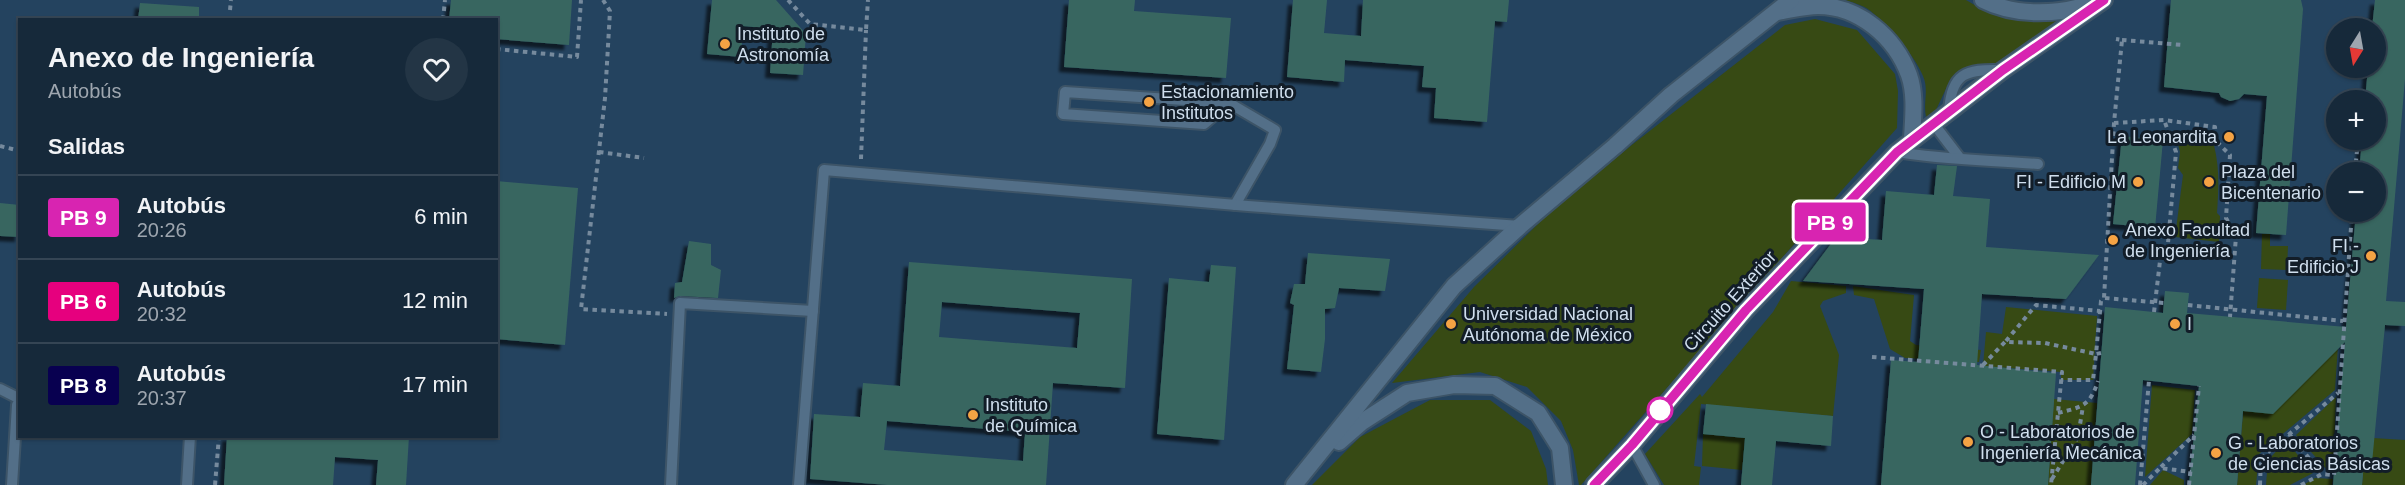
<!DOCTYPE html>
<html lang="es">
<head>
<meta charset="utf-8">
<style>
	:root { --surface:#16293a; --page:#233545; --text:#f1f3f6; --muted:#9ea6af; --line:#354554 }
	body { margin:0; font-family:Arial,sans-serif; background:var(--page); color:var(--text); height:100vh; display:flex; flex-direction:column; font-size:22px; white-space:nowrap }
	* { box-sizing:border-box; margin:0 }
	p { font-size:20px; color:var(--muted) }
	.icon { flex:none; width:33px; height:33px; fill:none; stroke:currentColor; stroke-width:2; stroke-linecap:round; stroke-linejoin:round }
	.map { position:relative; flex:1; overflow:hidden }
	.side { position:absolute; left:18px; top:18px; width:480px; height:420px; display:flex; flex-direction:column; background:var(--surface); border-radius:0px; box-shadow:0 2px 4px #0004,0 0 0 2px var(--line) }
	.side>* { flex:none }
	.badge { padding:0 12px; border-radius:4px; font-size:21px; line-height:39px }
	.needle { width:39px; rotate:191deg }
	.tools { position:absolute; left:2326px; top:18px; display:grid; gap:12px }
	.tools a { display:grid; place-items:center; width:60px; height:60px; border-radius:50%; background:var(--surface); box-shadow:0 2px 4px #0004,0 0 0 2px var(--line); font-size:30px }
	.map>.badge { position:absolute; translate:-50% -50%; box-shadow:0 0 0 3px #fff }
	h2 { padding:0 30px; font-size:22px; line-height:54px }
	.round { display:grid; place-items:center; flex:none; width:63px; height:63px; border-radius:32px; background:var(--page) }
	.overview { display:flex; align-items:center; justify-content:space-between; height:102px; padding:0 30px }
	h1 { font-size:28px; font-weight:700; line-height:45px }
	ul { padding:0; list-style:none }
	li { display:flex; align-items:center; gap:18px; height:84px; padding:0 30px; border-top:2px solid var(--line) }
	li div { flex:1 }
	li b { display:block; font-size:22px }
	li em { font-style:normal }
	li .badge { min-width:66px; font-weight:700; text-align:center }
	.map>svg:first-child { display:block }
</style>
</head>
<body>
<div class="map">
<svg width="2405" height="485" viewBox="0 0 2405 485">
	<defs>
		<filter id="shadow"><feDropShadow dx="-5" dy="5" stdDeviation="1.5" flood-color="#0009"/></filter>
	</defs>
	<rect width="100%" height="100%" fill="#1d374e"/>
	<path fill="#24435f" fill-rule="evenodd" d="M0,0H2405V485H0ZM20,20H496V436H20ZM2337,28H2376V68H2337ZM2337,100H2376V140H2337ZM2337,172H2376V212H2337Z"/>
	<g fill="#374a14">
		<path d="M1845,0H1966L1985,11L2007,16L2065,19L1998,63L1967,69L1951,78L1936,110L1926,117C1923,103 1929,89 1923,76C1915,56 1890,27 1874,14C1866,6 1855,3 1845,0Z"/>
		<path d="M1815,19L1857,30L1895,74L1898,91L1897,128L1581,485H1579L1573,450L1561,421L1527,387L1480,372L1392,383L1474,287L1547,215L1633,144L1785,25Z"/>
		<path d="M2175,132L2211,135C2220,162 2219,186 2217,213L2220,216L2219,242L2175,237L2183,175L2178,168L2180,152Z"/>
		<path d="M2262,234H2270V246H2288L2287,270L2261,269Z"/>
		<path d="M2259,278L2288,280L2286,310L2257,308Z"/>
		<path d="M1791,281L1846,286V293L1823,301L1820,306L1839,355L1833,416L1701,404L1694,466L1701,467L1699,485H1664L1645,454L1700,394L1702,397L1773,312Z"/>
		<path d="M1853,286L1914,295L1910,341L1916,345L1981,350L1979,362L1905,358L1890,349L1874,299L1854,295Z"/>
		<path d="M2006,307L2097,316L2093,380H2061V372L1983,366L1986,332L2002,334Z"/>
		<path d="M2339,331L2335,390L2259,454L2256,485H2237L2245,390Z"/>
		<path d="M2152,385L2195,390L2192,434L2145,477Z"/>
		<path d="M2336,397L2333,471H2328L2296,435Z"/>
		<path d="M2054,399L2097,403L2091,485H2048Z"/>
		<path d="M1430,400H1490L1531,431L1546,469L1548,485H1312L1360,437Z"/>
		<path d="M1703,434L1745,438L1742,470L1702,466Z"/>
		<path d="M2373,438L2405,440V485H2362L2363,474L2341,461Z"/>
		<path d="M2286,441L2313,473L2290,485H2266L2268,460Z"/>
		<path d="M2163,470L2184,480V485H2150Z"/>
		<path d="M2315,478L2333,479L2332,485H2303Z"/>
	</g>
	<g fill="#386661" fill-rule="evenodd" filter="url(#shadow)">
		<path d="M451,0H572L569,45L496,39V20H449Z"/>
		<path d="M712,0H776L806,34L803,75L770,73L773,29L743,26L741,57L707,54Z"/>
		<path d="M1069,0H1135L1134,11L1231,18L1226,78L1064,67Z"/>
		<path d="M1293,0H1327L1324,33L1361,36L1363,0H1509L1507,22L1495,21L1487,122L1434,118L1436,88L1422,87L1424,66L1345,60L1344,82L1287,77Z"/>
		<path d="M2171,0H2301L2303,9L2286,235L2256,233L2267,96L2244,94L2239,99L2230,101L2221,97L2219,93L2164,87Z"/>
		<path d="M2375,0H2405V79L2386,301L2405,302V326L2385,325L2372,463H2364L2362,485H2333L2345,342L2273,414L2243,411L2237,485H2189L2199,386L2143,380L2135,485H2091L2105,307L2163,313L2165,291L2189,293L2187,313L2346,327L2356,212H2376V172H2359L2362,140H2376V100H2365L2368,68H2376V28H2372Z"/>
		<path d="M140,3L199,7V20H138Z"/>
		<path d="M2122,136L2163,140L2155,228L2113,224Z"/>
		<path d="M1937,165L1957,166L1953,196L1990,199L1986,247L2099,255L2066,299L1982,294L1977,365L2056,373L2048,485H1881L1891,360L1918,362L1924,289L1803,281L1836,237L1882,240L1886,191L1934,195Z"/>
		<path d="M496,181L578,188L565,345L496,339Z"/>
		<path d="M0,203L20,205V237L0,236Z"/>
		<path d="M689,241L711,244V265L721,270L718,298L680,296L674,298L675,283L682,282Z"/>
		<path d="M1308,253L1390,259L1385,291L1339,288L1335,308L1325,309V339L1321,372L1287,369L1294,305L1290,303L1294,284H1305Z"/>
		<path d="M909,262L1132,279L1125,388L1053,383L1046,485H888L810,479L814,414L860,417L863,383L900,386ZM942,302L1080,313L1077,348L939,337ZM887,421L1025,432L1023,461L884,450Z"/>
		<path d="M1211,265L1236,267L1224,440L1157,434L1169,278L1209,282Z"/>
		<path d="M1706,404L1833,416L1831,446L1776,441L1772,485H1741L1745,438L1703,434Z"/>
		<path d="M227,436H409L406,485H376L378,460L335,457L333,485H224Z"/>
	</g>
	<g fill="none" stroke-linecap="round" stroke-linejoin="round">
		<defs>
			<g id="service">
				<path d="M1229,103L1204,124L1063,114L1065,92L1229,103L1275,130L1270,144L1235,205"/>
				<path d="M1949,112C1951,73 1966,69 2001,70"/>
				<path d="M1933,123L1959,157"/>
				<path d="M1897,152C1944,160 1991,160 2038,164"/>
				<path d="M0,389L20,399"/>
				<path d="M1632,445L1654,485"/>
				<path d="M12,485L17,405L20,404"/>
				<path d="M187,485L190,436"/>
				<path d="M671,485L680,303L813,311"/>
				<path d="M799,485L824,170L1248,206L1520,226"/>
			</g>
			<g id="tertiary">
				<path d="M1983,0C2014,16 2055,15 2087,5"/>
				<path d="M1777,12C1790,10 1805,6 1818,6C1859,6 1895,37 1909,75C1916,95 1913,118 1912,139"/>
				<path d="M1339,442L1362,422L1407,393L1454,385L1495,386L1538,413L1560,448L1564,485"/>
				<path d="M1294,485L1454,286L1520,226L1615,146L1671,95L1791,0"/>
				<path d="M1594,485L1632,445L1746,310L1897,152L2003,70L2104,0"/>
			</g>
		</defs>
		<use href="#service" stroke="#3d5467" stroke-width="14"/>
		<use href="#tertiary" stroke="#3d5467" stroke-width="20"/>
		<g stroke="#768a9d" stroke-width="4" stroke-dasharray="4.5 4.5" stroke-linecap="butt">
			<path d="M603,0L610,11L605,98L581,309L667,314"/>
			<path d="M788,0L810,24L866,30L868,0"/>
			<path d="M230,10L231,0"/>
			<path d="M443,20L445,0"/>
			<path d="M2122,40L2183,45"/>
			<path d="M496,49L577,57L581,0"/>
			<path d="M2362,100V99"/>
			<path d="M2114,123L2164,120L2215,127L2216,141L2230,155L2226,218L2236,236L2230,317"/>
			<path d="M0,146L20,151"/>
			<path d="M599,152L644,158"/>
			<path d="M861,159L866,30"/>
			<path d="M2355,172L2358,140"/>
			<path d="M2105,298L2164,303"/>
			<path d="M2188,305L2343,321"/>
			<path d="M2154,312L2160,261L2168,243L2176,152L2164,120"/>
			<path d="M2006,341L2036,305L2100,311"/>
			<path d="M2101,353L2096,354L2101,301L2104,298L2114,123L2122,40L2116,39"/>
			<path d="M1872,357L2062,372L2051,485"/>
			<path d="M1983,365L2005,342L2045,343L2096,354L2093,380H2061"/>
			<path d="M2058,413C2082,407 2090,406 2098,381"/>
			<path d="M2289,434L2322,474"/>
			<path d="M2161,467L2194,435"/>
			<path d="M2052,479L2078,437L2083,406"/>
			<path d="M215,485L219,436"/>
			<path d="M2140,485L2149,380"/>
			<path d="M2143,485L2160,468L2191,472"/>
			<path d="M2189,485L2199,386"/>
			<path d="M2260,485L2261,458L2338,393"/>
			<path d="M2301,485L2322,474L2334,475L2352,212"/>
		</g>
		<use href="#service" stroke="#536f88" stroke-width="10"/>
		<use href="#tertiary" stroke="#536f88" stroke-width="16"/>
	</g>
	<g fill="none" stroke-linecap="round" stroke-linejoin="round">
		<defs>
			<path id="line" d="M1594,485L1632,445L1746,310L1897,152L2003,70L2104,0"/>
		</defs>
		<use href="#line" stroke="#fff" stroke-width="14"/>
		<use href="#line" stroke="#d824b1" stroke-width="9"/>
	</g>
	<g fill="#f4a344" stroke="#121d28" stroke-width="2">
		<circle cx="725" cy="44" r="6"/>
		<circle cx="1149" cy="102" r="6"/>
		<circle cx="2229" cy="137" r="6"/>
		<circle cx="2138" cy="182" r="6"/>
		<circle cx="2209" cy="182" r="6"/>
		<circle cx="2113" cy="240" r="6"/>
		<circle cx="2371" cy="256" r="6"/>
		<circle cx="1451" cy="324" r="6"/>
		<circle cx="2175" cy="324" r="6"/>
		<circle cx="973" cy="415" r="6"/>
		<circle cx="1968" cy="442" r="6"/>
		<circle cx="2216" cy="453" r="6"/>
	</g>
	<circle fill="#fff" stroke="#d824b1" stroke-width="3" cx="1660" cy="410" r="12"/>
	<g text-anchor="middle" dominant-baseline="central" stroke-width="6" stroke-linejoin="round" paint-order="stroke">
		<g font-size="18" fill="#d0dfee" stroke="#121d28" text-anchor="start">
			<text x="737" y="34">Instituto de<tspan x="737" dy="21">Astronomía</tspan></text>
			<text x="1161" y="92">Estacionamiento<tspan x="1161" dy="21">Institutos</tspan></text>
			<text x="2217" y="137" text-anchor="end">La Leonardita</text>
			<text x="2221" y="172">Plaza del<tspan x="2221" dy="21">Bicentenario</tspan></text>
			<text x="2126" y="182" text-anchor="end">FI - Edificio M</text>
			<text x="2125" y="230">Anexo Facultad<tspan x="2125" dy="21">de Ingeniería</tspan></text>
			<text x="2359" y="246" text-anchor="end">FI -<tspan x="2359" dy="21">Edificio J</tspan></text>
			<text x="1463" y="314">Universidad Nacional<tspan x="1463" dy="21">Autónoma de México</tspan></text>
			<text x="2187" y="324">I</text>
			<text x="985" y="405">Instituto<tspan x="985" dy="21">de Química</tspan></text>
			<text x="1980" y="432">O - Laboratorios de<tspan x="1980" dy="21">Ingeniería Mecánica</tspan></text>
			<text x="2228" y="443">G - Laboratorios<tspan x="2228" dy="21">de Ciencias Básicas</tspan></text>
		</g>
		<g font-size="18" fill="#d0dfee" stroke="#121d28">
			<text transform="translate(1730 301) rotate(-48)">Circuito Exterior</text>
		</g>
	</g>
</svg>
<div class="tools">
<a><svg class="needle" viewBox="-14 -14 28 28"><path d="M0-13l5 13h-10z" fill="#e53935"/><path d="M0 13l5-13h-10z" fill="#9ea6af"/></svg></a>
<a>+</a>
<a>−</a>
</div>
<b class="badge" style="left:1830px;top:222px;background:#d824b1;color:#fff">PB 9</b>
<section class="side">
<div class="overview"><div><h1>Anexo de Ingeniería</h1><p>Autobús</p></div><a class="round"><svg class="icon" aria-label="heart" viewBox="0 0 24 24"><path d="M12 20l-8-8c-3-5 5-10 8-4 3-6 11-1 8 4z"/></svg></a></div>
<h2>Salidas</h2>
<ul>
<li><span class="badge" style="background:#d824b1;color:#fff">PB 9</span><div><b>Autobús</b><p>20:26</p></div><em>6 min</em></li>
<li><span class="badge" style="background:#e6007e;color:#fff">PB 6</span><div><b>Autobús</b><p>20:32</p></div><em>12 min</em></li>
<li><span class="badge" style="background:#080050;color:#fff">PB 8</span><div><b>Autobús</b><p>20:37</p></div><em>17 min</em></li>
</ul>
</section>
</div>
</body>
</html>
